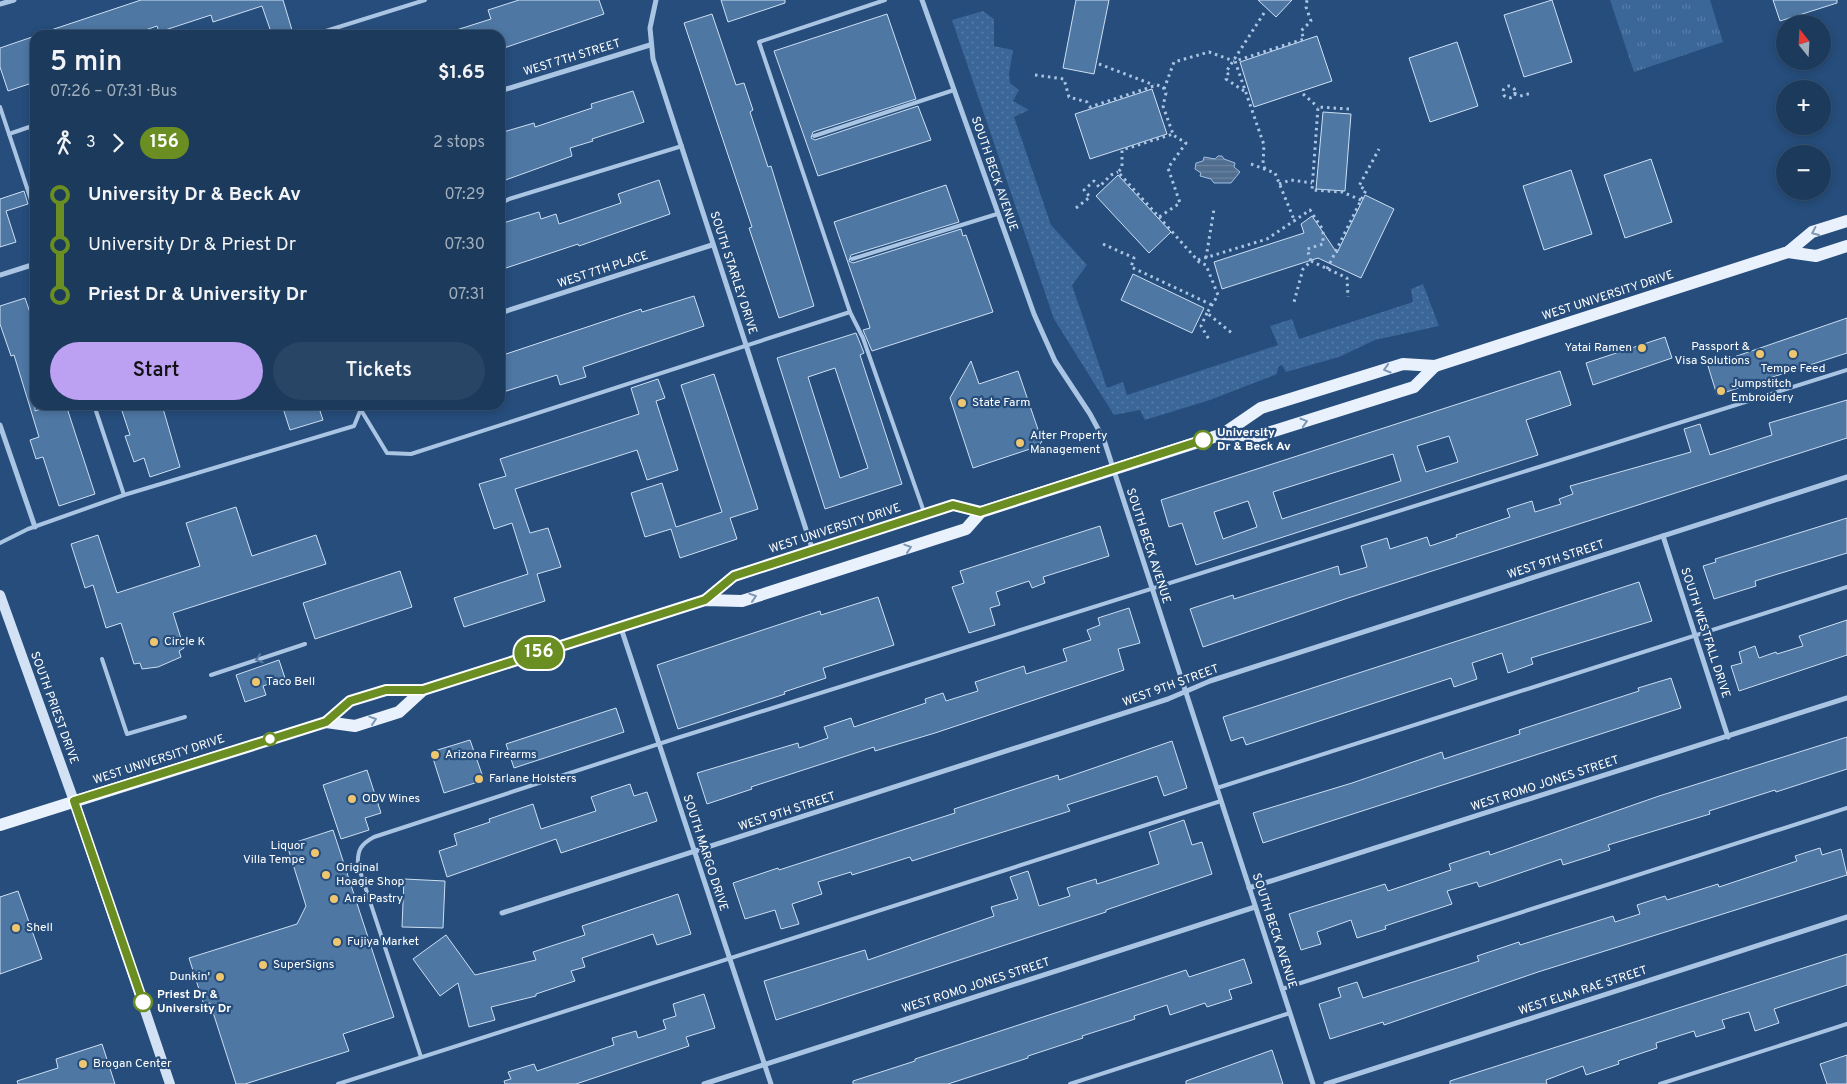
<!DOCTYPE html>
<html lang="en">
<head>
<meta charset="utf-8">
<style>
	:root { --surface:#1c3a5c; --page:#294565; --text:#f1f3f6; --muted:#a0adbb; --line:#3a5472; --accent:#bca0f2 }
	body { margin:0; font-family:Overpass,sans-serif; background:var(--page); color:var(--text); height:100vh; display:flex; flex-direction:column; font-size:19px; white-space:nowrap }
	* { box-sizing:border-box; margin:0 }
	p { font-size:16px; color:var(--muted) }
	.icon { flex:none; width:28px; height:28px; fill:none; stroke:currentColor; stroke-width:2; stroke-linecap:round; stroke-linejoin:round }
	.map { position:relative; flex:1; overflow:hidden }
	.drawer { position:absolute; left:30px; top:30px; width:475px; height:380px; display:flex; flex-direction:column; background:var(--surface); border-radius:15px; box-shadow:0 2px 8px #0003,0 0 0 1px var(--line) }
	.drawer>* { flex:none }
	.badge { padding:0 10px; border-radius:16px; font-size:18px; line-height:32px }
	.needle { width:32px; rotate:342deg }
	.fabs { position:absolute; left:1776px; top:15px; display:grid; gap:10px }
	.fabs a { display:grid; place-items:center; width:55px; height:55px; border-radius:50%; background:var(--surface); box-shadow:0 2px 8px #0003,0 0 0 1px var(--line); font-size:25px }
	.map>.badge { position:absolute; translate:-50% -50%; box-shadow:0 0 0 2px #fff }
	.legs { display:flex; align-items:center; gap:8px; height:55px; padding:0 20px; font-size:16px }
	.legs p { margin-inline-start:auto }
	.summary { display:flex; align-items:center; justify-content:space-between; height:85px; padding:0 20px }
	h1 { font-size:28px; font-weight:600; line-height:38px }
	.primary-button { display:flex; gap:10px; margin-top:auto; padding:10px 20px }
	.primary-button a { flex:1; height:58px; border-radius:30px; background:var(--accent); color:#111; font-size:20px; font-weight:600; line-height:58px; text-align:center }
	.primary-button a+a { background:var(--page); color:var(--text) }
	ul { padding:0 20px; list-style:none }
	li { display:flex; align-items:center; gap:18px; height:50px; font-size:19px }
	li i { display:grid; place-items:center; width:8px; height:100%; margin:0 6px; background:currentColor }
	li i::after { content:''; width:12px; height:12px; margin:-6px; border:4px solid; border-radius:50%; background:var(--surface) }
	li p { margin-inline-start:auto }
	li:first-child i { background:linear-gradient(#0000 50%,currentColor 0) }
	li:last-child i { background:linear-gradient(currentColor 50%,#0000 0) }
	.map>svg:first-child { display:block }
</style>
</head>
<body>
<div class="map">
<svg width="1847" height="1084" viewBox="0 0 1847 1084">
	<defs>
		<pattern id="grass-dots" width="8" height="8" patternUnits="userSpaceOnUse" patternTransform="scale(1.25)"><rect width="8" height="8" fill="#3a6698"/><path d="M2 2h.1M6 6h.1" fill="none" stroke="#587da7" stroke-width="1.8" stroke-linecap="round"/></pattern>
		<pattern id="park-tufts" width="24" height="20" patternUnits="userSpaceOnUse" patternTransform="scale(1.25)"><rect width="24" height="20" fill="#3a6698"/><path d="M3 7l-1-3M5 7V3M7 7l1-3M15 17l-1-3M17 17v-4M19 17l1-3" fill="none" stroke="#587da7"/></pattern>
		<pattern id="water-rules" width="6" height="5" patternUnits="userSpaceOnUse" patternTransform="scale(1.25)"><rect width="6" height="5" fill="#526e8f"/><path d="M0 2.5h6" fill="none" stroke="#6c84a0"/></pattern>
	</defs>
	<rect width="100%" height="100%" fill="#264d7b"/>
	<path fill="url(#grass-dots)" d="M983,11L994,19V46L1013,50L1009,74L1010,83L1019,90L1013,101L1029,110L1014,117L1051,225L1087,265L1072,285L1107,388L1123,382L1127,395L1278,345L1270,326L1292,319L1299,339L1413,302L1411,289L1423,284L1439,326L1375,340L1339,357L1286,372L1282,365L1278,367L1277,374L1210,400L1145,420L1140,410L1114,415L1054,319L952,20Z"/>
	<path fill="url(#park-tufts)" d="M1610,0H1710L1723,42L1634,72Z"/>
	<path fill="url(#water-rules)" stroke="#9ec0e4" d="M1218,156H1222L1224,159L1235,163L1234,167L1240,172L1231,183H1214L1211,179L1200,176L1201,173L1195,169L1196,163L1203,161L1204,157L1215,159Z"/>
	<g fill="#4e77a3" stroke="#ccdff3" fill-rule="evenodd">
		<path d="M141,0H283L292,30L272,35L262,6L213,22L211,15L159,32L157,26L131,35H45V32Z"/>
		<path d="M519,0H599L604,14L501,49L500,35H451L450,32L491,19L488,10Z"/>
		<path d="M721,0H785V3L728,22Z"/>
		<path d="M1076,0H1109L1094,74L1063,68Z"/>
		<path d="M1258,0H1292L1276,17Z"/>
		<path d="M1552,0L1572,62L1524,77L1504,15Z"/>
		<path d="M1773,0H1837V3L1780,21Z"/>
		<path d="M712,14L736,85L744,83L753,110L750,112L768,167L771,166L814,306L779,318L749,228L752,227L684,23Z"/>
		<path d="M887,14L916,99L813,132L811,138L815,140L918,106L931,140L818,176L774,51Z"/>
		<path d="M35,36V68L31,69L35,82L8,91L0,67V48Z"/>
		<path d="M1317,36L1332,81L1254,107L1240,62Z"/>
		<path d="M1457,42L1478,106L1430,122L1409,58Z"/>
		<path d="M1152,89L1167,134L1090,159L1075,114Z"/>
		<path d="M633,91L644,122L592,139L593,141L570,148L572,156L500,182V133L534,123L535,127L592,108L591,104Z"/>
		<path d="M1323,112L1351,114L1345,191L1316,189Z"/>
		<path d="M1651,159L1672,222L1625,238L1604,175Z"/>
		<path d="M1571,170L1592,234L1544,250L1523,186Z"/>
		<path d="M1118,175L1171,232L1149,253L1096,196Z"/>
		<path d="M659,180L670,214L579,246L578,244L500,270V224L539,212L541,219L556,214L559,224L621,203L618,194Z"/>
		<path d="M946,185L959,222L851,255L849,261L853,263L961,229L963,236L966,235L993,312L872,351L863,330L870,328L868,321L834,222Z"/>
		<path d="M24,191L28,204L6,211L16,242L0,247V199Z"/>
		<path d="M1365,195L1394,209L1361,278L1318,258L1222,289L1214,262L1304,233L1301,224L1312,216L1337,253Z"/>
		<path d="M1133,274L1204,308L1192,333L1121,300Z"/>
		<path d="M694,296L704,326L583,367L586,377L560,385L557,375L500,393V356L641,309L642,312Z"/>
		<path d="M25,298L35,327V411L52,405H66L95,494L59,506L43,457L36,459L30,440L39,437L14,355L11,356L0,324V306Z"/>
		<path d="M1847,318V353L1717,395L1708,366Z"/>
		<path d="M856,333L864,353L860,355L902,484L825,509L777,358ZM835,368L868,468L840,478L808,377Z"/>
		<path d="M1665,337L1672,358L1593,385L1586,363Z"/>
		<path d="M971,361L979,384L1018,371L1042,441L1039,446L973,468L950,398Z"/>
		<path d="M1560,371L1571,405L1526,420L1538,455L1196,565L1182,523L1169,527L1161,500ZM1449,436L1458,462L1426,472L1417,446ZM1393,454L1401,481L1282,519L1273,492ZM1248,501L1257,527L1223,539L1214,512Z"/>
		<path d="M714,374L758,509L730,518L737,539L680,558L671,529L645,537L631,493L662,483L676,527L722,512L681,385Z"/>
		<path d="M658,379L665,398L656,401L678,470L647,480L637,450L515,489L530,533L548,528L561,567L537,574L545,601L464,627L454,598L528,574L512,523L494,529L479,484L506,476L500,459L639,414L631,388Z"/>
		<path d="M1847,400V438L1348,598L1203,647L1190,609L1233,595L1234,599L1338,566L1340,575L1367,567L1361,546L1387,538L1390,549L1427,537L1430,546L1457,537L1456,535L1510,517L1507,509L1532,501L1535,512L1561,504L1559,499L1573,494L1570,486L1691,452L1684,429L1700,424L1710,455L1772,435L1769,423Z"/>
		<path d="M120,405H162L180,467L150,477L144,458L134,462L125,436L130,435Z"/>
		<path d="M282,405H318L323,420L290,430Z"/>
		<path d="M236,507L252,556L316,535L326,564L173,613L184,648L179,651L181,657L158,667L142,669L140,663L134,664L121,623L106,628L93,585L85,588L71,544L98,535L117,593L200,566L186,523Z"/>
		<path d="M1847,518V553L1755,581L1756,586L1714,599L1703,566L1716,562L1715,559Z"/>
		<path d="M1100,526L1109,556L1043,577L1045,583L1032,588L1029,581L996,592L1000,605L990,608L995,625L969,633L952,587L964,583L960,571Z"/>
		<path d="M400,571L412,607L315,639L303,603Z"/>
		<path d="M1639,582L1652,621L1531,658L1533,664L1508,673L1502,653L1472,663L1477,679L1454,687L1451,678L1246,745L1243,737L1231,741L1223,717Z"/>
		<path d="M878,597L894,645L823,668L826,678L784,692L785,694L678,729L657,665L820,611L821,615Z"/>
		<path d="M1129,608L1140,643L1118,649L1124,670L935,733L875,751L874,747L751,787L752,789L707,804L697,773L798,743L799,748L828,738L824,727L851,718L854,727L926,703L925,699L943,693L946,701L978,691L975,682L1024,666L1026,674L1067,661L1063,649L1091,640L1087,630L1100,625L1098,618Z"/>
		<path d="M1847,620V655L1739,691L1731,666L1742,663L1739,652L1755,646L1759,658L1776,652L1777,654L1803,646L1799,636Z"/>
		<path d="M279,660L285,678L263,686L266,695L245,702L236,675Z"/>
		<path d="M1671,678L1681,708L1263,843L1253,813L1352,783L1442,752L1444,759L1520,734L1519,730L1639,691L1638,688Z"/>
		<path d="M616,708L624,732L514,768L506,744Z"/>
		<path d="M1847,737V769L1776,792L1775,790L1709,811L1710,814L1608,845L1610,850L1563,865L1561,859L1479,887L1477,882L1447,891L1452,904L1385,926L1386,929L1357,938L1351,920L1317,932L1321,944L1301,950L1289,914L1385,884L1388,891L1451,870L1449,864L1489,851L1490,855L1659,796Z"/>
		<path d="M470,740L484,780L444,793L431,752Z"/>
		<path d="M1172,741L1187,788L1164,796L1157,776L1067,805L1070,811L965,844L912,861L910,857L852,875L851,872L818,882L822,894L792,904L799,924L781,929L775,910L745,919L733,883L778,868L779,870L955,813L954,809L1058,775L1059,780Z"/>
		<path d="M367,770L381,813L365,818L369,830L341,839L323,785Z"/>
		<path d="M630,784L634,796L647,792L657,821L561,853L556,839L447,877L439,851L457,845L454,834L490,822L489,819L533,804L541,829L596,811L591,797Z"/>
		<path d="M1184,820L1192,845L1202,842L1212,874L1106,910V912L776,1020L764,981L865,950L868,960L994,916L991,907L1018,899L1010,877L1028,871L1039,906L1070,896L1067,888L1096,879L1097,884L1159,864L1149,832Z"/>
		<path d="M333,830L394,1017L343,1034L349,1051L245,1084H236L210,1003L204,1005L189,958L297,924L306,906L287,845Z"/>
		<path d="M1820,848L1822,855L1841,849L1847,875L1538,972L1384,1025L1383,1022L1330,1039L1319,1004L1341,997L1338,988L1357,982L1363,998L1479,961L1477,956L1519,942L1520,945L1613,916L1615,922L1640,914L1637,905L1665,896L1667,900L1718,884L1719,887L1797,861L1795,856Z"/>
		<path d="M404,879L445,881L443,928L402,927Z"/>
		<path d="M18,891L42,959L0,974V897Z"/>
		<path d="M678,894L691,934L657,945L653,934L582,958L585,967L571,971L575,981L536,994V996L491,1007L495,1020L469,1027L458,983L440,996L413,959L446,935L475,975L536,960L533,952L585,935L582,926Z"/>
		<path d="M1847,954V985L1774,1009L1779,1023L1755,1031L1749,1012L1722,1020L1725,1028L1696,1037L1694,1031L1656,1043L1657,1048L1618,1061L1619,1064L1586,1075L1583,1066L1546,1080L1547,1084H1450V1081Z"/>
		<path d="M1244,959L1252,983L1229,990L1232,999L1207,1007L1205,1003L1170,1015L1167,1005L1134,1016L1135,1019L1082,1036L1083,1038L1028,1056V1058L948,1084H853V1081L915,1061V1059L1186,970L1189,977Z"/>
		<path d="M704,994L715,1028L686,1037L689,1046L576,1084H505L504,1081L511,1079L508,1072L534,1064L537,1071L614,1045L612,1038L636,1031L638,1038L666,1029L663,1020L676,1016L673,1004Z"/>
		<path d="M102,1044L115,1084H18L17,1081L58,1068L56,1059Z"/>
		<path d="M1272,1050L1283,1084H1186V1081Z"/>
		<path d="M1847,1055V1084H1827L1820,1064Z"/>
	</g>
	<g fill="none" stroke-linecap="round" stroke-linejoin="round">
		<g stroke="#aac5e4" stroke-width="3" stroke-dasharray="2.5 4" stroke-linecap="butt">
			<path d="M1099,64L1154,85"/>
			<path d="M1035,75L1064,79L1069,97L1087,102L1090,107L1157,85L1163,87L1166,93L1163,106L1173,134V135L1186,143L1168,168L1180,203L1159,217L1118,172L1122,168V150L1173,134"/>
			<circle cx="1509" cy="92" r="6"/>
			<path d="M1164,89L1174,62L1209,52L1234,61"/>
			<path d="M1244,91L1226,79L1228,74L1226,72L1266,10"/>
			<path d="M1303,94L1318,107"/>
			<path d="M1514,94L1520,96L1532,93"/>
			<path d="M1349,109L1318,107L1312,190L1342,192L1361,200"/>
			<path d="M1251,164L1275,173L1295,222"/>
			<path d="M1265,169L1263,163L1264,145L1235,61L1304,39L1301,31L1311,21L1306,7L1307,0"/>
			<path d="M1279,184L1291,180L1312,183"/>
			<path d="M1076,208L1090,197L1084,190L1094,181L1099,187L1111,175L1118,172"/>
			<path d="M1159,217L1199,262L1206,265L1218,295L1207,313L1233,334"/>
			<path d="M1103,244L1134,258L1131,267L1212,305"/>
			<path d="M1206,258L1214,209"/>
			<path d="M1198,260L1267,239L1310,210L1323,230V244L1307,249L1311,261L1303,269L1294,302"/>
			<path d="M1311,261L1347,278L1348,297"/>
			<path d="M1327,269L1366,190L1359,186L1379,149"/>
			<path d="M1207,313L1201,326L1210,341"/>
		</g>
		<g stroke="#aac5e4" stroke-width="4">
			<path d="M885,0L759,42L850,312L863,338L924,512"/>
			<path d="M313,35L425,0"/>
			<path d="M0,107L35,212"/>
			<path d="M9,134L35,125"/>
			<path d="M814,136L954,90"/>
			<path d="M500,204L509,199L682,146"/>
			<path d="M852,259L997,214"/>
			<path d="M94,405L124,495"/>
			<path d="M358,405L387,453L411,454L850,312"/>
			<path d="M0,543L28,529L124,495L354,426L361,409"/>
			<path d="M102,659L127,734L185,717"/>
			<path d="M211,675L305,644"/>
			<path d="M1217,788L1847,587"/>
			<path d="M1282,989L1847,808"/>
			<path d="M421,1057L358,865C357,850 361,844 374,837L674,739L1847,370"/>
			<path d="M338,1084L1221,801"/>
			<path d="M1070,1084L1290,1013"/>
			<path d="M1660,1084L1847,1024"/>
		</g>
		<g stroke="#aac5e4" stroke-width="5">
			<path d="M656,0L650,28L653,59L813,551"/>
			<path d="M922,0L1034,314L1055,361L1090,414L1104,440L1313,1084"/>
			<path d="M0,4L14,0"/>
			<path d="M500,91L650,45"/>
			<path d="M0,275L35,264"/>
			<path d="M500,313L712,245"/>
			<path d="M0,425L35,527"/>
			<path d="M1663,536L1728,737"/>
			<path d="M621,628L771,1084"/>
			<path d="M1249,888L1847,698"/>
			<path d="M502,913L1168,699L1210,681L1847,477"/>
			<path d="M704,1084L1255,907"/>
			<path d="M1326,1084L1847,917"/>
		</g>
		<path stroke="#d2e2f4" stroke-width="10" d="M0,595L74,801L170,1084"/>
		<g stroke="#e9f1fc" stroke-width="12">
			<path d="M1788,252L1816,256L1847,246"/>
			<path d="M1223,434L1258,436L1414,387L1435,366"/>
			<path d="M705,600L734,576L953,505L981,512"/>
			<path d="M326,722L355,726L399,712L423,690"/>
			<path d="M0,825L326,722L350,701L386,690H423L705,600L742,601L966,529L981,512L1223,434L1261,408L1403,364L1435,366L1788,252L1812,232L1847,221"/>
		</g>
	</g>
	<defs><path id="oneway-chevron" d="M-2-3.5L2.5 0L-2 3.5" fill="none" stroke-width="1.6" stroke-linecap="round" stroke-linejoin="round" transform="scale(1.25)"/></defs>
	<g stroke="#7e97b5">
		<use href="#oneway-chevron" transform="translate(1815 232) rotate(155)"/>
		<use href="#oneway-chevron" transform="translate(1387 369) rotate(163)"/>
		<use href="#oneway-chevron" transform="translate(1304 422) rotate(-17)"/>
		<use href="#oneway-chevron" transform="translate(908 548) rotate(-18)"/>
		<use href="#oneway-chevron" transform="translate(753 597) rotate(-18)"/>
		<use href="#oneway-chevron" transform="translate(373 720) rotate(-18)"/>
	</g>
	<use stroke="#5477a0" href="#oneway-chevron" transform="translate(259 659) rotate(162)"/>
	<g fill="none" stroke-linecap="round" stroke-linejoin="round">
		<defs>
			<path id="line-1" d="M143,1002L74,801L326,722L350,701L386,690H423L705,600L734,576L953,505L980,512L1203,440"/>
		</defs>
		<use href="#line-1" stroke="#fff" stroke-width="11"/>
		<use href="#line-1" stroke="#6b8e23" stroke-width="8"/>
	</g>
	<g fill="#edc66f" stroke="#264d7b" stroke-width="2">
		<circle cx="1642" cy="348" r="5"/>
		<circle cx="1760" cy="354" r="5"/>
		<circle cx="1793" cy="354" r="5"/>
		<circle cx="1721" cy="391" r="5"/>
		<circle cx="962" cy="403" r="5"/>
		<circle cx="1020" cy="443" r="5"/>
		<circle cx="154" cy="642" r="5"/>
		<circle cx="256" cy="682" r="5"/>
		<circle cx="435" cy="755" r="5"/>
		<circle cx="479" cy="779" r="5"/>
		<circle cx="352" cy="799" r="5"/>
		<circle cx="315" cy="853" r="5"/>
		<circle cx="326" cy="875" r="5"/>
		<circle cx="334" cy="899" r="5"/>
		<circle cx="16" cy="928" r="5"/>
		<circle cx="337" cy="942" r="5"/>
		<circle cx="263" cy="965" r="5"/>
		<circle cx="220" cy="977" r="5"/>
		<circle cx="83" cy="1064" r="5"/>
	</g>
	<g fill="#fff" stroke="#6b8e23" stroke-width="2.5">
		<circle cx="1203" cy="440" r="9"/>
		<circle cx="270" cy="739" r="6"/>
		<circle cx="143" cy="1002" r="9"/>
	</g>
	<g text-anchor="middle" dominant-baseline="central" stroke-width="4.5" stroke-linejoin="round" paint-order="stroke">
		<g font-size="12" fill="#fff" stroke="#264d7b">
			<text transform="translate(572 58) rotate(-17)">WEST 7TH STREET</text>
			<text transform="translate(994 174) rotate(71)">SOUTH BECK AVENUE</text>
			<text transform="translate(603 270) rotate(-18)">WEST 7TH PLACE</text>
			<text transform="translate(733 273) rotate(72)">SOUTH STARLEY DRIVE</text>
			<text transform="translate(1608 296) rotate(-18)">WEST UNIVERSITY DRIVE</text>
			<text transform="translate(835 529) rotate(-18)">WEST UNIVERSITY DRIVE</text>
			<text transform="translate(1148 546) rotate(72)">SOUTH BECK AVENUE</text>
			<text transform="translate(1556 560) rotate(-18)">WEST 9TH STREET</text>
			<text transform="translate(1705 633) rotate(72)">SOUTH WESTFALL DRIVE</text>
			<text transform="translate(1171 686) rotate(-20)">WEST 9TH STREET</text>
			<text transform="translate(54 708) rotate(70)">SOUTH PRIEST DRIVE</text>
			<text transform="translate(159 760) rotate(-18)">WEST UNIVERSITY DRIVE</text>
			<text transform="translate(1545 784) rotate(-18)">WEST ROMO JONES STREET</text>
			<text transform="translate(787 812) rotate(-18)">WEST 9TH STREET</text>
			<text transform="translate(705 853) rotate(72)">SOUTH MARGO DRIVE</text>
			<text transform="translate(1274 931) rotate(72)">SOUTH BECK AVENUE</text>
			<text transform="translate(976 986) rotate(-18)">WEST ROMO JONES STREET</text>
			<text transform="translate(1583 991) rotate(-18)">WEST ELNA RAE STREET</text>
		</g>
		<g font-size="12" fill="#fff" stroke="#264d7b" text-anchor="start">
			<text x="1750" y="347" text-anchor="end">Passport &amp;<tspan x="1750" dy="14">Visa Solutions</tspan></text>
			<text x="1632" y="348" text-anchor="end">Yatai Ramen</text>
			<text x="1793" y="369" text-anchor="middle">Tempe Feed</text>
			<text x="1731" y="384">Jumpstitch<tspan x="1731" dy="14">Embroidery</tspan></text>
			<text x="972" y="403">State Farm</text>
			<text x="1030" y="436">Alter Property<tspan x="1030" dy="14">Management</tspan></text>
			<text x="164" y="642">Circle K</text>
			<text x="266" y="682">Taco Bell</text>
			<text x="445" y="755">Arizona Firearms</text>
			<text x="489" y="779">Farlane Holsters</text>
			<text x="362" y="799">ODV Wines</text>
			<text x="305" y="846" text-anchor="end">Liquor<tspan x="305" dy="14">Villa Tempe</tspan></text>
			<text x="336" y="868">Original<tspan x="336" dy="14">Hoagie Shop</tspan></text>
			<text x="344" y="899">Arai Pastry</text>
			<text x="26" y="928">Shell</text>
			<text x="347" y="942">Fujiya Market</text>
			<text x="273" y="965">SuperSigns</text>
			<text x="210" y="977" text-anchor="end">Dunkin'</text>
			<text x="93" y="1064">Brogan Center</text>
		</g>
		<g font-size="12" font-weight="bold" fill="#fff" stroke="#264d7b" text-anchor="start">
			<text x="1217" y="433">University<tspan x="1217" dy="14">Dr &amp; Beck Av</tspan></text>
			<text x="157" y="995">Priest Dr &amp;<tspan x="157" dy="14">University Dr</tspan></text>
		</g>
	</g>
</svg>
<div class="fabs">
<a><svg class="needle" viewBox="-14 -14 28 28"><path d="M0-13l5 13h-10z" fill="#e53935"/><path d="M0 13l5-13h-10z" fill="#a0adbb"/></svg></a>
<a>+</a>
<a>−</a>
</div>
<b class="badge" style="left:539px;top:653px;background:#6b8e23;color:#fff">156</b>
<section class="drawer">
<div class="summary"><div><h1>5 min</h1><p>07:26 – 07:31 · Bus</p></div><b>$1.65</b></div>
<div class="legs"><svg class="icon" aria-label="walk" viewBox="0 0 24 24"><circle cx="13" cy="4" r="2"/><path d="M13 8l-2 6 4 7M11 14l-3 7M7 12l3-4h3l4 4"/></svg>3<svg class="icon" aria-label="forward" viewBox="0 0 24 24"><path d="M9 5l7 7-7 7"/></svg><b class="badge" style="background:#6b8e23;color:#fff">156</b><p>2 stops</p></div>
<ul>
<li><i style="color:#6b8e23"></i><b>University Dr &amp; Beck Av</b><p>07:29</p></li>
<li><i style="color:#6b8e23"></i><span>University Dr &amp; Priest Dr</span><p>07:30</p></li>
<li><i style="color:#6b8e23"></i><b>Priest Dr &amp; University Dr</b><p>07:31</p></li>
</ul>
<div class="primary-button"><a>Start</a><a>Tickets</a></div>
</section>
</div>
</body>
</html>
